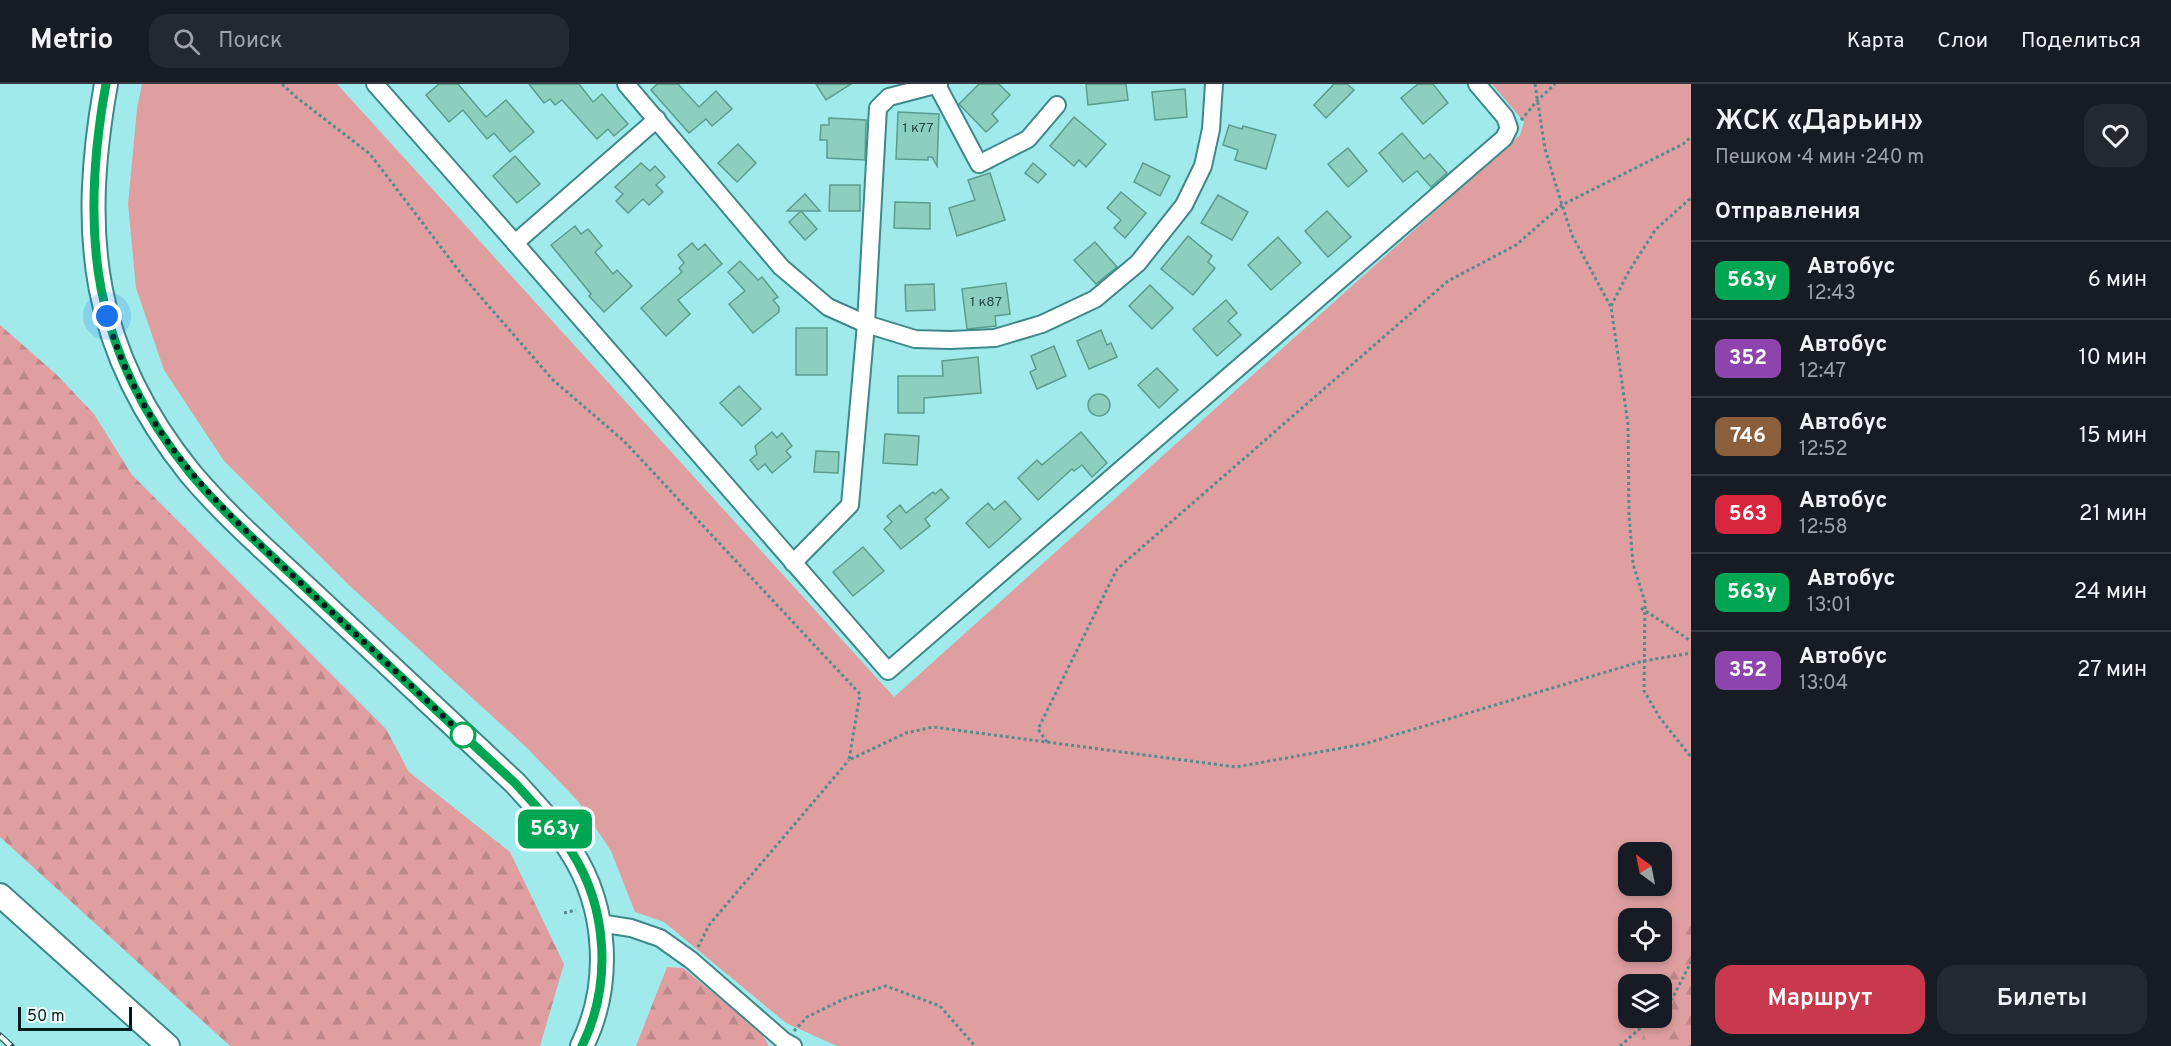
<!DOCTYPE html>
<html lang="ru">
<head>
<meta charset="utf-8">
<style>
	:root { --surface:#171b24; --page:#242831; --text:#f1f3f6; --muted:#9ea1a6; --line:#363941; --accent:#c9394d }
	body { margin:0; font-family:Overpass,sans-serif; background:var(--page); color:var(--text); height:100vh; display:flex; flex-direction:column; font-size:22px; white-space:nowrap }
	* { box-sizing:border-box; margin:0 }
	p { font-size:20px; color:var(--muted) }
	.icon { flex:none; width:33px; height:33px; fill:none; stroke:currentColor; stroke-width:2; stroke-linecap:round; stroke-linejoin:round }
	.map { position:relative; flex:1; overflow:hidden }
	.drawer { display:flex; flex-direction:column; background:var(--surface); width:480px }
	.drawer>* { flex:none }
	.badge { padding:0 12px; border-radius:9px; font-size:21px; line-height:39px }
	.needle { width:39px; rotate:328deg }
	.fabs { position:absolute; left:1618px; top:758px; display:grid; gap:12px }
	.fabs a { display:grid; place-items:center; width:54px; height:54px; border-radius:12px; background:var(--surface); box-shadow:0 3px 9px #0003; font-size:30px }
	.scale { position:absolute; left:18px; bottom:15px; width:114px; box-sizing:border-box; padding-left:6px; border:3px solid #001e1f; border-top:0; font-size:16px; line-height:21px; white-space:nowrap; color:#001e1f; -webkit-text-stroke:4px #f1feff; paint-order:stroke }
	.you { position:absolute; width:30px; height:30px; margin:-15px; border:4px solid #fff; border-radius:50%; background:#1a73e8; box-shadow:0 0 0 9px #1a73e833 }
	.map>.badge { position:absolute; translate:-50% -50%; box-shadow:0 0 0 3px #fff }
	h2 { padding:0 24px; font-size:22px; line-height:54px }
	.round { display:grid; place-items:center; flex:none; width:63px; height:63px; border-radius:18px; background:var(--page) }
	.summary { display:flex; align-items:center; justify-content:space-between; height:102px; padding:0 24px }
	h1 { font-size:28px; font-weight:600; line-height:45px }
	.action { display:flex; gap:12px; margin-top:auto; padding:12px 24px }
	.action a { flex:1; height:69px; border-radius:18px; background:var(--accent); color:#fff; font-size:24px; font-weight:600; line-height:69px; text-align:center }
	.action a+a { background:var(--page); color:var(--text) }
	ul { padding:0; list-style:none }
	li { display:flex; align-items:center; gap:18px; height:78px; padding:0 24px; border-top:2px solid var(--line) }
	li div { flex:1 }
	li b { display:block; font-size:22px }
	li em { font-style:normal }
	li .badge { min-width:66px; font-weight:700; text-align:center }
	header { display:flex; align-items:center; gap:36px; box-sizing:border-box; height:84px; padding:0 30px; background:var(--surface); border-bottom:2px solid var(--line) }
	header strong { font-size:28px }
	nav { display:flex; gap:33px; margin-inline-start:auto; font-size:21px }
	.search { width:420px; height:54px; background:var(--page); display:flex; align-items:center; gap:15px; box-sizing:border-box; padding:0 21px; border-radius:18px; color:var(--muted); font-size:22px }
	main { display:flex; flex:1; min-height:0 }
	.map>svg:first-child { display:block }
</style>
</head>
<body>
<header>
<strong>Metrio</strong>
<div class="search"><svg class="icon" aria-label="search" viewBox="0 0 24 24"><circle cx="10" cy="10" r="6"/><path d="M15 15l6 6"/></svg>Поиск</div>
<nav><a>Карта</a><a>Слои</a><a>Поделиться</a></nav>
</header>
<main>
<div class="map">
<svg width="1691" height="962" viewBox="0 0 1691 962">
	<defs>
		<pattern id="forest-firs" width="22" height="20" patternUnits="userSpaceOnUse" patternTransform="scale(1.5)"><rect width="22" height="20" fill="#df9fa1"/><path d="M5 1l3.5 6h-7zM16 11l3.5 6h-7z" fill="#be888a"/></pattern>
	</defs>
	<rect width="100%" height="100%" fill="#a0eaeb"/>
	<path fill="#df9fa1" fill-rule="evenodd" d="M142,0H337L894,613L1520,51L1524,38L1492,0H1691V856L1662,921V900H1629V933H1657L1644,962H837L786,939L664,838L635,828L611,767L578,717L527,664L351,503L224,377L164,286L136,204L128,120L137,25ZM1629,768H1662V801H1629ZM1629,834H1662V867H1629Z"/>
	<g fill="url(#forest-firs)">
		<path d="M0,241L56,290L94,330L132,391L386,645L409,688L510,768L564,880L540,962H230L0,753Z"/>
		<path d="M1691,836V962H1639L1651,933H1662V907Z"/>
		<path d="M667,883L683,884L761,948L769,962H636Z"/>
	</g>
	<g fill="#8ccfbf" stroke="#5a9d8e" stroke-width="1.5">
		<path d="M439,0H458L486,33L506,16L534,48L510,68L494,49L487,55L463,26L449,38L426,11Z"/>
		<path d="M529,0H579L593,18L602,10L628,40L614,52L608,45L597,55L562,16L555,21L550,15L544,19Z"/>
		<path d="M657,0H678L699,23L716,7L732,25L712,42L706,35L689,49L651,6Z"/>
		<path d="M816,0H851L826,16Z"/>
		<path d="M979,0H999L1010,11L992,30L998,37L986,48L959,20Z"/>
		<path d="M1086,0H1126L1128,16L1088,21Z"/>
		<path d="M1334,0H1347L1354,6L1326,34L1314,21Z"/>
		<path d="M1418,0H1433L1448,19L1423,40L1401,14Z"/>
		<path d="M1185,5L1187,33L1155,36L1152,8Z"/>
		<path d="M898,28L939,30L937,82L932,73H928V76L896,75Z"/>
		<path d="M1074,33L1106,60L1086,83L1079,76L1074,82L1050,62Z"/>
		<path d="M829,34L866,36L865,76L827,74V56H820L821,41H829Z"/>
		<path d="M1229,41L1242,45L1243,42L1276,51L1266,85L1235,76L1238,66L1223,61Z"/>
		<path d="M1402,49L1424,75L1430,70L1447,89L1431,103L1417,87L1403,98L1379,69Z"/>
		<path d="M738,60L756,79L737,98L718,79Z"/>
		<path d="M1348,64L1367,87L1348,103L1328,80Z"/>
		<path d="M515,72L540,100L517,119L493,92Z"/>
		<path d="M641,79L650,87L655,82L665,93L656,101L663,108L649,121L643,115L628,129L616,117L623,110L615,103Z"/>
		<path d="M1033,79L1046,90L1038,99L1025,89Z"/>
		<path d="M1143,79L1170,92L1160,112L1134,98Z"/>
		<path d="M990,89L1005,136L957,152L949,124L975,116L968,96Z"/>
		<path d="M830,101H860V127H829Z"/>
		<path d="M1121,108L1146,129L1125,154L1114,144L1121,136L1107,124Z"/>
		<path d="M805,110L820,127H787Z"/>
		<path d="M1218,111L1248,128L1232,156L1201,139Z"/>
		<path d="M895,118L930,119V145L894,144Z"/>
		<path d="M801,127L817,145L805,156L789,138Z"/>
		<path d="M1327,127L1351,153L1328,173L1305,147Z"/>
		<path d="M575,142L581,150L588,145L602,162L595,168L613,190L617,186L632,202L604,228L589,212L591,210L551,161Z"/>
		<path d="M1188,152L1212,172L1208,178L1215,184L1193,211L1161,185Z"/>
		<path d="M1278,153L1301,179L1271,206L1248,181Z"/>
		<path d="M1095,158L1117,183L1096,200L1074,176Z"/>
		<path d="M692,159L698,166L705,160L722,180L678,216L690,230L666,252L641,224L682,188L679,184L684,179L678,171Z"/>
		<path d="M740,177L758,196L762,193L778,213L773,216L779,223V228L753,249L729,220L745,207L728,188Z"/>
		<path d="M1006,199L1010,230L995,232L996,242L967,245L962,205Z"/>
		<path d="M934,200L935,226L906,227L905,201Z"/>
		<path d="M1150,201L1173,224L1152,245L1129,222Z"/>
		<path d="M1226,216L1237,229L1228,237L1241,251L1217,272L1193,245Z"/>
		<rect x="796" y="244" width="31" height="47"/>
		<path d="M1101,246L1107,261L1111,259L1117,273L1089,285L1077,257Z"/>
		<path d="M1054,262L1066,292L1037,305L1030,288L1036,285L1031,272Z"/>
		<path d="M978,273L981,309L924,314V329H898V292H943L942,277Z"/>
		<path d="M1157,284L1178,306L1159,324L1138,301Z"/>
		<path d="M739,302L761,325L742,342L720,319Z"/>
		<circle cx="1099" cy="321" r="11"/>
		<path d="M772,348L777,354L782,349L792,362L786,367L791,373L772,389L765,380L758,386L750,376L757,370L755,362Z"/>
		<path d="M1081,348L1107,379L1092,393L1082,381L1074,387L1072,385L1038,416L1018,394L1037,376L1042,381Z"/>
		<path d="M885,350L919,352L917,381L883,379Z"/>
		<path d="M816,367L839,368L838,389L814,388Z"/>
		<path d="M941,405L949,414L925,435L930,442L901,465L884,445L892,438L887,432L900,421L906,429L933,408L935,410Z"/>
		<path d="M1005,417L1021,435L989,464L966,439L988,419L994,426Z"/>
		<path d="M863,463L884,487L853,512L833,488Z"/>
	</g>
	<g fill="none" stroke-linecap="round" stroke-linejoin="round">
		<defs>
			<g id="street">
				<path d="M375,0L515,159L888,587L1504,54L1509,44L1505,33L1477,0"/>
				<path d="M626,0L781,183L828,223L866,240L915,255L950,256L995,254L1042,240L1095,215L1138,179L1184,121L1203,82L1211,45L1214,0"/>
				<path d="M937,1L979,80L1028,55L1057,21"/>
				<path d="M515,159L657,35"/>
				<path d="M793,479L850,421L866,240L878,24L889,13L939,0"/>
				<path d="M599,839L631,844L660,854L691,876L784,957L793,962"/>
			</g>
			<g id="secondary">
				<path d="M106,0C79,151 91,266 190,389C227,433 271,471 313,510C380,573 448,636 515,699C535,721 555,742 571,767C608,824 612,901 582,962"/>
				<path d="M0,811L168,962"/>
			</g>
		</defs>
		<use href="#street" stroke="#3f888a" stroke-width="20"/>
		<use href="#secondary" stroke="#3f888a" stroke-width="26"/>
		<g stroke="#558b8c" stroke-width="3" stroke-dasharray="3 3" stroke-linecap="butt">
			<path d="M282,0L296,13L370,70L466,196L553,296L624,357L860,610L849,676L906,649L933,643L1236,683L1364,660L1643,577L1691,569"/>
			<path d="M1535,0L1545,65L1562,121L1572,151L1611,223L1628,340L1629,431L1633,480L1645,518L1644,607L1660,634L1691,673"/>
			<path d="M1521,36L1537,17L1555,0"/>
			<path d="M1611,222L1629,187L1656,145L1691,114"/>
			<path d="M1641,524L1691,557"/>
			<path d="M1047,658L1038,645L1117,485L1448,197L1516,161L1562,121L1683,60L1691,53"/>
			<path d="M564,829L576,826"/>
			<path d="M698,863L709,841L849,676"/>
			<path d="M1662,925L1672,915L1691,878"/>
			<path d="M794,947L807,933L846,914L886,902L940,922L975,962"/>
			<path d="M1620,962L1653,933"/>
			<path d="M1691,962V961"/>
		</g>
		<use href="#street" stroke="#fff" stroke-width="16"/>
		<use href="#secondary" stroke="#fff" stroke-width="22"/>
		<defs>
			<path id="rail" d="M0,952L11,962"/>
		</defs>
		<use href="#rail" stroke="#2f5a5b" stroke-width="7"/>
		<use href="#rail" stroke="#f1feff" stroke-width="4.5" stroke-dasharray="14" stroke-linecap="butt"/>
	</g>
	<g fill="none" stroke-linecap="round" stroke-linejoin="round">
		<defs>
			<path id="line" d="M106,0C79,149 92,268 190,389C226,432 269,469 309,507C378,571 446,636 515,699C535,721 555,742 571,767C608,824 612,901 582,962"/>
		</defs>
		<use href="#line" stroke="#fff" stroke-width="14"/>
		<use href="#line" stroke="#00a651" stroke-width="9"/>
		<path stroke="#001e1f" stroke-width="6" stroke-dasharray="0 10.8" d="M107,232C140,350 216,420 303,501C356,551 410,600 463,651"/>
	</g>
	<circle fill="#fff" stroke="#00a651" stroke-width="3" cx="463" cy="651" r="12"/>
	<g text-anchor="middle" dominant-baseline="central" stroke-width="5" stroke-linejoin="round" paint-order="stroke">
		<g font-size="14" fill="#234a47">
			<text x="918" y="44">1 к77</text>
			<text x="986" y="218">1 к87</text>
		</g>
	</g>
</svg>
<div class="fabs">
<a><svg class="needle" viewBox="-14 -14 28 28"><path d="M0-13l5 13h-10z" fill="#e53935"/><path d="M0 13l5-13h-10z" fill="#9ea1a6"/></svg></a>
<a><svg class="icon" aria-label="locate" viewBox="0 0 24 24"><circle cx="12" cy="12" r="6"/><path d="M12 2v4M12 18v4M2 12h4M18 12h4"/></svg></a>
<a><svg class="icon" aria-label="layers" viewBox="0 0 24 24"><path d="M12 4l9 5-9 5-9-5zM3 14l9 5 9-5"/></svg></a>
</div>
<div class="scale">50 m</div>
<div class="you" style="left:107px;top:232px"></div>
<b class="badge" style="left:555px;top:745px;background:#00a651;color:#fff">563у</b>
</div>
<section class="drawer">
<div class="summary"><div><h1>ЖСК «Дарьин»</h1><p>Пешком · 4 мин · 240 m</p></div><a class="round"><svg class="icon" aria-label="heart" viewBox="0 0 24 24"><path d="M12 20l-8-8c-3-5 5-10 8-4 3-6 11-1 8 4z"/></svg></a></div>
<h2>Отправления</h2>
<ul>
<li><span class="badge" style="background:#00a651;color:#fff">563у</span><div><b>Автобус</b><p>12:43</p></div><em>6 мин</em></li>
<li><span class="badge" style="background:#8e44ad;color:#fff">352</span><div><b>Автобус</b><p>12:47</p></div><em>10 мин</em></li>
<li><span class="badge" style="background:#8b5e3c;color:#fff">746</span><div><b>Автобус</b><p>12:52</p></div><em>15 мин</em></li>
<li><span class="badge" style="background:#d7263d;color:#fff">563</span><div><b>Автобус</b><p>12:58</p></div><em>21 мин</em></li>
<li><span class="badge" style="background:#00a651;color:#fff">563у</span><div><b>Автобус</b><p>13:01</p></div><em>24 мин</em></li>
<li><span class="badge" style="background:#8e44ad;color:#fff">352</span><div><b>Автобус</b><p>13:04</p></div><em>27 мин</em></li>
</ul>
<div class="action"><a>Маршрут</a><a>Билеты</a></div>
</section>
</main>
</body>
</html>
